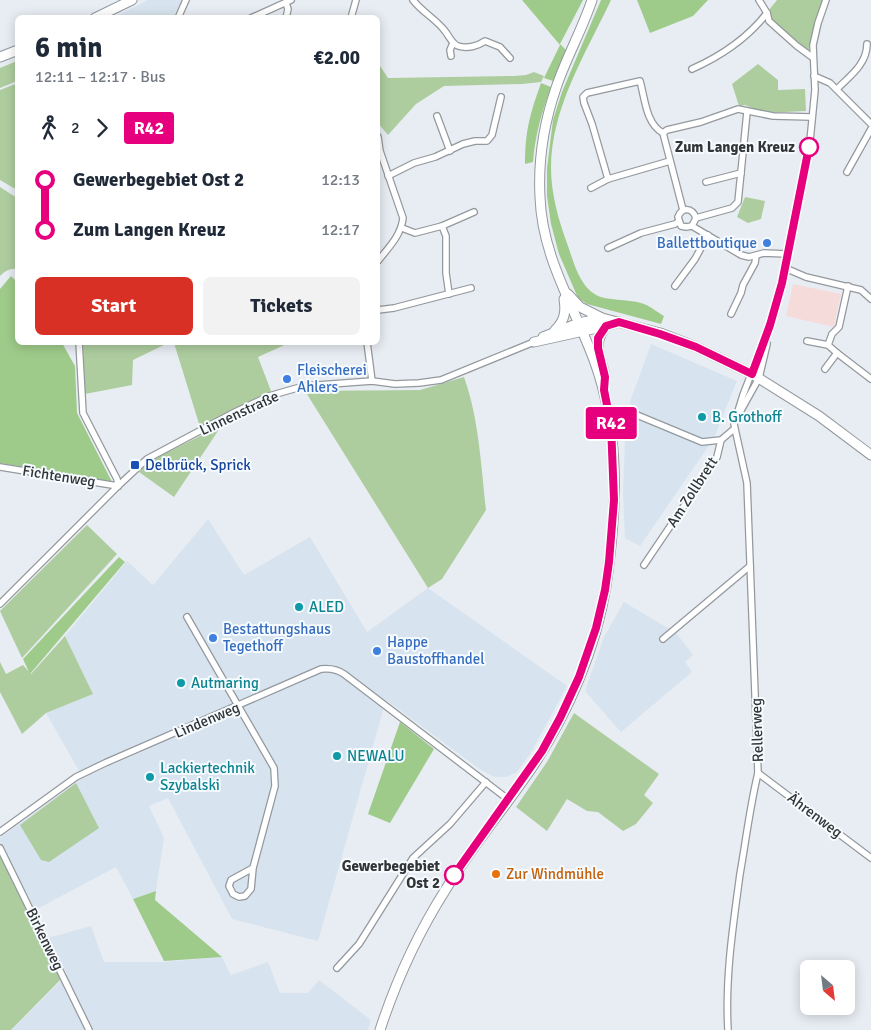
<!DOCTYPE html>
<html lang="en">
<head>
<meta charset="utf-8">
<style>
	:root { --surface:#fff; --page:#f2f2f3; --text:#1f2937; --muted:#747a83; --accent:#d93025 }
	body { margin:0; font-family:Signika,sans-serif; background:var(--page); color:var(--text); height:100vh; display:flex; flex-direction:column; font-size:19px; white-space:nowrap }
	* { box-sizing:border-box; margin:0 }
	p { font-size:16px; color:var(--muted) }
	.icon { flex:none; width:28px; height:28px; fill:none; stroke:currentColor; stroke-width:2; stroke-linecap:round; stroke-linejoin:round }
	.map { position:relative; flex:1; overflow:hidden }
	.panel { position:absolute; left:15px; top:15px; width:365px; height:330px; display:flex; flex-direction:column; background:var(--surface); border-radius:8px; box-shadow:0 2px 12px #0003 }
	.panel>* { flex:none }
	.badge { padding:0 10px; border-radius:4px; font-size:18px; line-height:32px }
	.needle { width:32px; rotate:152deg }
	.fabs { position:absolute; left:800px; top:960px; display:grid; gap:10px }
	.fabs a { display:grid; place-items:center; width:55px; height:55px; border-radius:8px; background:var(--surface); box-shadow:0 2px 12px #0003; font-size:25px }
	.map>.badge { position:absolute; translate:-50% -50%; box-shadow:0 0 0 2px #fff }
	.legs { display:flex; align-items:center; gap:8px; height:55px; padding:0 20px; font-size:16px }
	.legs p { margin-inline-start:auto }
	.head { display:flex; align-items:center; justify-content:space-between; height:85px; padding:0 20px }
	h1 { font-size:28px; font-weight:800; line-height:38px }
	.primary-button { display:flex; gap:10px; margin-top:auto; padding:10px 20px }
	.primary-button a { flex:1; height:58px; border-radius:8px; background:var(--accent); color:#fff; font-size:20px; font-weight:800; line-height:58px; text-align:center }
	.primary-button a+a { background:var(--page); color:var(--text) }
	ul { padding:0 20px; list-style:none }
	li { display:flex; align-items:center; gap:18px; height:50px; font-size:19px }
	li i { display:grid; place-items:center; width:8px; height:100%; margin:0 6px; background:currentColor }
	li i::after { content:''; width:12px; height:12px; margin:-6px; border:4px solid; border-radius:50%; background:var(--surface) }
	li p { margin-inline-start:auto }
	li:first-child i { background:linear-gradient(#0000 50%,currentColor 0) }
	li:last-child i { background:linear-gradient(currentColor 50%,#0000 0) }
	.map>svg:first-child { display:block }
</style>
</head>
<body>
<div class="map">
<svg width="871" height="1030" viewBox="0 0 871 1030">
	<rect width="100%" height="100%" fill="#e8edf3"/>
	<g fill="#d7e3ee">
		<path d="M148,0H182L173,17H115Z"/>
		<path d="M651,344L737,381L714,438L640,546L625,538L623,492L625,439L630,402Z"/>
		<path d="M208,519L244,575L310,537L367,632L428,588L567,686L532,751L517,772L506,777H495L481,770L386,700L318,941L232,919L168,798L149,806L164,838L156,891L133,899L116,867L35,910L0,841V838L84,777L146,750L142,743L79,771L46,713L93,694L65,636L127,561L153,585Z"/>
		<path d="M624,602L676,633L693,655L685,662L692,672L621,732L585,691L604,637Z"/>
		<path d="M91,926L104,962H164L222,957L231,975L268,962L280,993H308L319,980L371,1020L368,1030H12L67,974L48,938Z"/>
	</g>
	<path fill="#f6dbdb" d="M793,284L841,294L834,327L786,316Z"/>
	<g fill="#aecd9f">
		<path d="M777,0H823L817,16L808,52L774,25L768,11Z"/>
		<path d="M17,61V81L0,88V68Z"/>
		<path d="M378,63L388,78L514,76L526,75L534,72L544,76L541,82L522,84L444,86L416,104L388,135L378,123Z"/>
		<path d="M758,64L778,80V90L805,89L806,111L764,113L745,105L739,106L732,84Z"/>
		<path d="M18,83L17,190L0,180V90Z"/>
		<path d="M0,187L17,198L18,269C10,268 5,271 0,276Z"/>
		<path d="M745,197L765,201L761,219L748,223L737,217Z"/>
		<path d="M83,343V342L168,343L133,360L132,385L85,394Z"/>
		<path d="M174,343V342L289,343L258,357L271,391L200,427Z"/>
		<path d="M464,377C479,419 481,466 486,510L442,579L428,588L305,391L420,390Z"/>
		<path d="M222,425L174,497L139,472L152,460Z"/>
		<path d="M87,525L117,554L22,658L0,611Z"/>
		<path d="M65,636L93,694L46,713L22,734L0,692V662L6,674L23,665L31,674Z"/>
		<path d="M574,713L659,774L644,795L653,803L636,824L623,831L598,812L587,811L567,799L547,831L516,807L547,762Z"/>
		<path d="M76,783L99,828L49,862L41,860L20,825Z"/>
		<path d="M0,851L63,977L11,1030H0Z"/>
	</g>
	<g fill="#9fcb8a">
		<path d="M522,0H583L560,44L566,50L553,81L544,78L560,45Z"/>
		<path d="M601,0H611C586,53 551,108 551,168C551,194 559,222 568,246C574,263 579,285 596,295C607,301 628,299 641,303C649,305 657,312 664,316L661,324L587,304L578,298L559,254L551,224L547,196V168L553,120L562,92Z"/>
		<path d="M637,0H708L693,16L650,33Z"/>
		<path d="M541,83L551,87C542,112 535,135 533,162L525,164C525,131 530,114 541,83Z"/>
		<path d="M11,276L17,282L18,342L62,343L75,366L77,413L112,482L0,463V289Z"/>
		<path d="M119,557L125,562L30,674L23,659Z"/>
		<path d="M400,722L434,749L390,823L368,814Z"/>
		<path d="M156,891L155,900L222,957L164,961L133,899Z"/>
	</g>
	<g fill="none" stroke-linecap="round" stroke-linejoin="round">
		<defs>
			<g id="minor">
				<path d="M413,0C422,12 436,19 445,31C449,36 452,44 458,46C467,49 478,46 485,41L500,47L510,58"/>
				<path d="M759,0L767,13L769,21L797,46L812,57"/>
				<path d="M178,18L186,0"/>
				<path d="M251,18L291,0"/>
				<path d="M286,18L288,9L286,3"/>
				<path d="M351,18L356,0"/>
				<path d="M451,56L450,50L453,43"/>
				<path d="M692,69C721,56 747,39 767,13"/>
				<path d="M814,76L830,83L871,124"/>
				<path d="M837,89C850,76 867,64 867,44"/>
				<path d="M437,116L450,151"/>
				<path d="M663,133L667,130L701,122L738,109L773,116L811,117"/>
				<path d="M378,137L380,151L403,218C401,236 388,248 378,261"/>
				<path d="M847,172L871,129"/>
				<path d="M388,176L414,163L435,157L463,144L475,141H487L492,135L501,97"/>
				<path d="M608,179L592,124L584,103L583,97L587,93L640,81C645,99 646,124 663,133L683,210"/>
				<path d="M706,182L741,173"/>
				<path d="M591,188L608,179L670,161"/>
				<path d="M696,218L732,208L738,202L747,112"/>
				<path d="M442,226L446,236V273L449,294"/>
				<path d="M692,226L696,218C692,207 682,207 678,217L681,226L686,227L692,226L741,255L749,257L764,253L787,254"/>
				<path d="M402,228L415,233L442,226L474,212"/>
				<path d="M608,248L641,233L675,224L678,222"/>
				<path d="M785,268L806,277L861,290L871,299"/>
				<path d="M675,286L695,259L708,235"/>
				<path d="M848,286L839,327L832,334L828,345L837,353L871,379"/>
				<path d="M378,310L394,308L471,288"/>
				<path d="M731,314L741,293L743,285L755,263L756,256"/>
				<path d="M807,341L828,345"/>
				<path d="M79,342L83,413L117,479L118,486"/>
				<path d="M367,342L372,381"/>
				<path d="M825,369L837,353"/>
				<path d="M739,414L759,378L767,344"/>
				<path d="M637,415L702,442L721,440"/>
				<path d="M0,467L118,486"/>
				<path d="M644,565L717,457L721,440L734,429"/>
				<path d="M0,604L118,486L147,459L235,412L269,396L304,386L372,381L395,384L419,383L441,380L534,342"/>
				<path d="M187,617L274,768L275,786L253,868L251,889L245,896L239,897L233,894L229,886L231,880L253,868"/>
				<path d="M663,639L750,566"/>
				<path d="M758,773L871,858"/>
				<path d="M0,832L76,777L105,763L321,669C330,668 337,669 344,674L509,800"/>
				<path d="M0,848L89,1030"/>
				<path d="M337,968L359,944L413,858L450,824L486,782"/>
				<path d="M728,1030C725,977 733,926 740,874C746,840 750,806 758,773L747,483L734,424L743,395L770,325L782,283L809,151L815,90L813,45L818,23L826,0"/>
			</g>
			<g id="secondary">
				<path d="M568,294L580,307L602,318L660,333L696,347L752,374L819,416L871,455"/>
				<path d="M555,330C565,321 566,311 564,299"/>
				<path d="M543,337L579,323L602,318"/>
				<path d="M534,342L606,326L619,322"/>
				<path d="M604,372C599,351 593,345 606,326"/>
				<path d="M380,1030C396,981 418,933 446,889C472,846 505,808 533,766C568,713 596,649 606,586C617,511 621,433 594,360C574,306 542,257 540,197C538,160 544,123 556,88C566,58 582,30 592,0"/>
			</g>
			<g id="primary">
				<path d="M95,18L132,0"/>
				<path d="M0,57L18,50"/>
			</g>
		</defs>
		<use href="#minor" stroke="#93999d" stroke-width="8"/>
		<use href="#secondary" stroke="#93999d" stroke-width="11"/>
		<use href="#primary" stroke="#93999d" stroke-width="11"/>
		<use href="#minor" stroke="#fff" stroke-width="5.5"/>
		<use href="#secondary" stroke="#fff" stroke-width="9"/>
		<use href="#primary" stroke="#fff" stroke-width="9"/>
	</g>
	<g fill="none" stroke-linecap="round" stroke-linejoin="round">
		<defs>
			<path id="line-1" d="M454,875L542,751L560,718L579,677L596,628L605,590L609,562L614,500L611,425L604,390L605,377L598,348V338L606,326L619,322L660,334L696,347L752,374L770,325L782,283L809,147"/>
		</defs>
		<use href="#line-1" stroke="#fff" stroke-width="11"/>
		<use href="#line-1" stroke="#e6007e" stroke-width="8"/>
	</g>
	<g fill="#fff" stroke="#e6007e" stroke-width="2.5">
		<circle cx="809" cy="147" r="9"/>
		<circle cx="454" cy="875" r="9"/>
	</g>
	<g fill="#3f7fe0" stroke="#f6fbff" stroke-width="2">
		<circle cx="767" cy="243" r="5"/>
		<circle cx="287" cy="379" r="5"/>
		<circle cx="213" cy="638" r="5"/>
		<circle cx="377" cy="651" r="5"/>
	</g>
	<g fill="#0f9aa8" stroke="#f6fbff" stroke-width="2">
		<circle cx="702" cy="417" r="5"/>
		<circle cx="299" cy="607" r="5"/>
		<circle cx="181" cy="683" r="5"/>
		<circle cx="337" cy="756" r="5"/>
		<circle cx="150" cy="777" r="5"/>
	</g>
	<rect fill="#1a4fb4" stroke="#f6fbff" stroke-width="2" x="130" y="460" width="10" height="10" rx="2.5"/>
	<circle fill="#e8710a" stroke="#f6fbff" stroke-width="2" cx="496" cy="874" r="5"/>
	<g text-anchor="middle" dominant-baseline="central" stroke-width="4" stroke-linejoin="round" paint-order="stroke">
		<g font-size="15" font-weight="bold" fill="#323436" stroke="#f6fbff" text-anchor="end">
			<text x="795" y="147">Zum Langen Kreuz</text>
			<text x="440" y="866">Gewerbegebiet<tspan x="440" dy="17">Ost 2</tspan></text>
		</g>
		<g font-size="15" fill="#366cbe" stroke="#f6fbff" text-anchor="start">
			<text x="757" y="243" text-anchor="end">Ballettboutique</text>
			<text x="297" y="370">Fleischerei<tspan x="297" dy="17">Ahlers</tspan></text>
			<text x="223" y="629">Bestattungshaus<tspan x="223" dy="17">Tegethoff</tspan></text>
			<text x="387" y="642">Happe<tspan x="387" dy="17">Baustoffhandel</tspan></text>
		</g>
		<g font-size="15" fill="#323436" stroke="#f6fbff">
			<text transform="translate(239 413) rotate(-25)">Linnenstraße</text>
			<text transform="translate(59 476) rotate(9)">Fichtenweg</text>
			<text transform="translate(692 492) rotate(-57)">Am Zollbrett</text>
			<text transform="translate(207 720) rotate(-23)">Lindenweg</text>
			<text transform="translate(757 730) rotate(-92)">Rellerweg</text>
			<text transform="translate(815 815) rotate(37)">Ährenweg</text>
			<text transform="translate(45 939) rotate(64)">Birkenweg</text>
		</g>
		<g font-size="15" fill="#0d838f" stroke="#f6fbff" text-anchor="start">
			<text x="712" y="417">B. Grothoff</text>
			<text x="309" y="607">ALED</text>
			<text x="191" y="683">Autmaring</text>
			<text x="347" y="756">NEWALU</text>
			<text x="160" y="768">Lackiertechnik<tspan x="160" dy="17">Szybalski</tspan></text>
		</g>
		<g font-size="15" fill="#164399" stroke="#f6fbff" text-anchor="start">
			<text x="145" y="465">Delbrück, Sprick</text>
		</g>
		<g font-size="15" fill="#c56008" stroke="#f6fbff" text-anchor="start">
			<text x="506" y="874">Zur Windmühle</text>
		</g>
	</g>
</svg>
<div class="fabs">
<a><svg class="needle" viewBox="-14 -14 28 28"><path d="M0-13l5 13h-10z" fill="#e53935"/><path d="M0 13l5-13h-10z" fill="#747a83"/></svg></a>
</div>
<b class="badge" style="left:611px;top:423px;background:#e6007e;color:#fff">R42</b>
<section class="panel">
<div class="head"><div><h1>6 min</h1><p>12:11 – 12:17 · Bus</p></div><b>€2.00</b></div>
<div class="legs"><svg class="icon" aria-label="walk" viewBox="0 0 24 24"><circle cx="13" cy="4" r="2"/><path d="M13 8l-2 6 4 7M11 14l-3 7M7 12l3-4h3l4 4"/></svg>2<svg class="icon" aria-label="forward" viewBox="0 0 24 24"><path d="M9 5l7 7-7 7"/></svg><b class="badge" style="background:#e6007e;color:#fff">R42</b></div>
<ul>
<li><i style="color:#e6007e"></i><b>Gewerbegebiet Ost 2</b><p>12:13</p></li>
<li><i style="color:#e6007e"></i><b>Zum Langen Kreuz</b><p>12:17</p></li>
</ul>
<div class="primary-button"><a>Start</a><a>Tickets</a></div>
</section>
</div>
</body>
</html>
